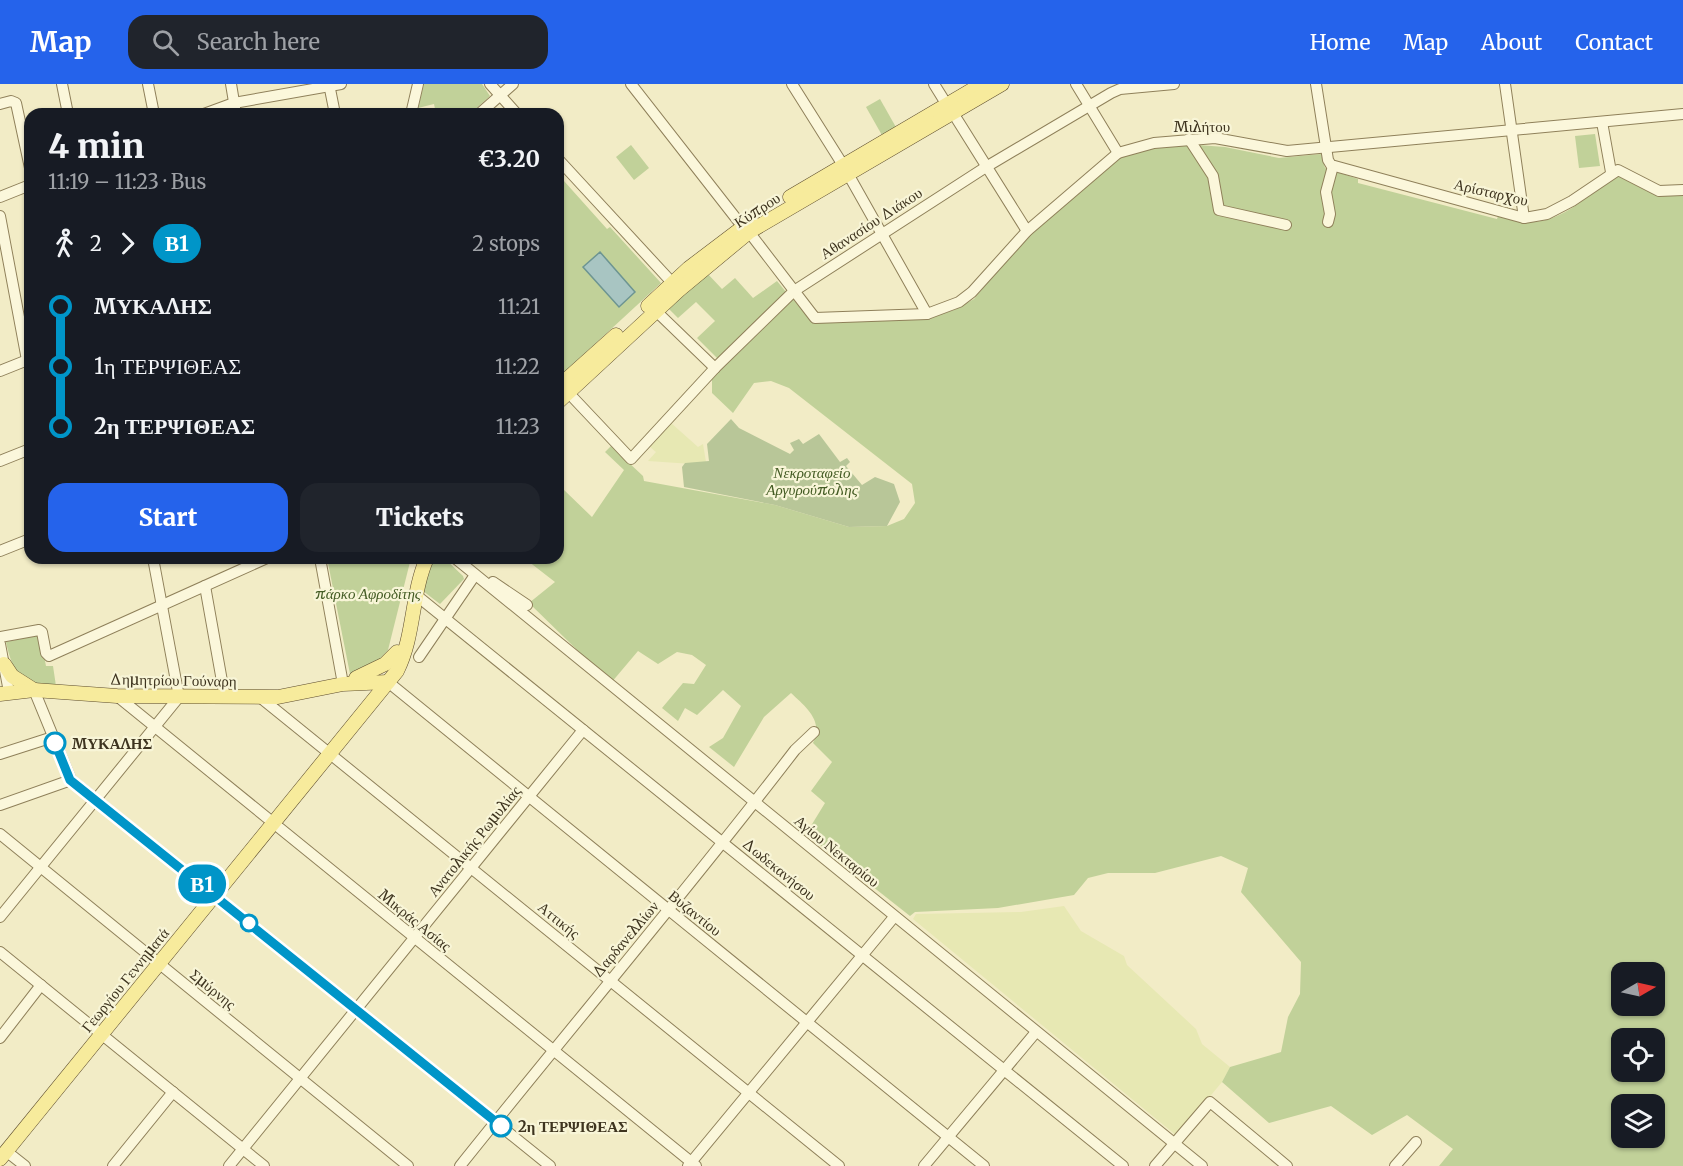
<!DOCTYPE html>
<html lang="en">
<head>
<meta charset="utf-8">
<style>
	:root { --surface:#171b24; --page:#20242c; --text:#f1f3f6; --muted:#9ea1a6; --accent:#2563eb }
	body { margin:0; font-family:Merriweather,serif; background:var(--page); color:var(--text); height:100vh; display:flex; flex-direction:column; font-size:22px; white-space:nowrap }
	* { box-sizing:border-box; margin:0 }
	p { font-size:20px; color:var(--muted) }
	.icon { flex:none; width:33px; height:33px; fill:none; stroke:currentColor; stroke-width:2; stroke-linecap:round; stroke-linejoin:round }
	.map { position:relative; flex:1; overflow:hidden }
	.drawer { position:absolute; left:24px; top:24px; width:540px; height:456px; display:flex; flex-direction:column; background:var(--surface); border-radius:18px; box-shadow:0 2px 4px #0004 }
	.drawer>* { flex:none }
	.badge { padding:0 12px; border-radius:20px; font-size:21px; line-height:39px }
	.needle { width:39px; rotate:81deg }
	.tools { position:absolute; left:1611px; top:878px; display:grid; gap:12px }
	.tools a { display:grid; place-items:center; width:54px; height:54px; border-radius:12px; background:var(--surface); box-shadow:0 2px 4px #0004; font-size:30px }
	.map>.badge { position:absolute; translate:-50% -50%; box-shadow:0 0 0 3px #fff }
	.legs { display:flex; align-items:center; gap:9px; height:66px; padding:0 24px; font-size:20px }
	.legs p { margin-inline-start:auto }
	.head { display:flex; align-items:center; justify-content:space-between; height:102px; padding:0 24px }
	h1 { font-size:33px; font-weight:800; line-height:45px }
	.cta { display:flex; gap:12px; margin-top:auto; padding:12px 24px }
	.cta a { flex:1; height:69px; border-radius:18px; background:var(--accent); color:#fff; font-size:24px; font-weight:800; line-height:69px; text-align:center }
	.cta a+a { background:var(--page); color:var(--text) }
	ul { padding:0 24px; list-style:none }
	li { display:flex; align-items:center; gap:21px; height:60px; font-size:22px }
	li i { display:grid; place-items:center; width:9px; height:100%; margin:0 8px; background:currentColor }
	li i::after { content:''; width:15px; height:15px; margin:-8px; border:4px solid; border-radius:50%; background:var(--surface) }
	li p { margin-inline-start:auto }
	li:first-child i { background:linear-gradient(#0000 50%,currentColor 0) }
	li:last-child i { background:linear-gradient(currentColor 50%,#0000 0) }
	header { display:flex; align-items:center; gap:36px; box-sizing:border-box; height:84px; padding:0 30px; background:var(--accent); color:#fff }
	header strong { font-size:28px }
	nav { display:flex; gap:33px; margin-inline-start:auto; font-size:21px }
	.search { width:420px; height:54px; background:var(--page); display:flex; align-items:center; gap:15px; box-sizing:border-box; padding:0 21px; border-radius:18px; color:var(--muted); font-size:22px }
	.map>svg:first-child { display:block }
</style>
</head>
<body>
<header>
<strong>Map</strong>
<div class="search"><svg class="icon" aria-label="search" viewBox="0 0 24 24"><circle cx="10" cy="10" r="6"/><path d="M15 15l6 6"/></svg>Search here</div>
<nav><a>Home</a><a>Map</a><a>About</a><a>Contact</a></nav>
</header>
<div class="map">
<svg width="1683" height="1082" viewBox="0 0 1683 1082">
	<rect width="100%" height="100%" fill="#f2ecc6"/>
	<g fill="#e7e8b3">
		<path d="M671,339L698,363L703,360L706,378L692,380L648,377L656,368L650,363Z"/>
		<path d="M1064,822L1081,847L1124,872L1127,881L1196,945L1202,960L1230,983L1222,998L1177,1052L913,835L916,830L1021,828Z"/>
	</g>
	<g fill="#c1d199" fill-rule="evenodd">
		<path d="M424,0H482L490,12L470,30H436L434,20L418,24Z"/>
		<path d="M880,15L897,45L883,53L866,23Z"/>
		<path d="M1595,50L1600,82L1579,84L1575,52Z"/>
		<path d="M631,61L649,84L634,96L616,73Z"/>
		<path d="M1198,61L1225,63L1279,74L1321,70L1325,84L1358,95V99L1497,135L1498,132C1509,134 1520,138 1531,138C1562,138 1592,109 1616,91L1683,109V1082H1439L1453,1065L1407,1031L1372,1051L1331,1022L1269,1039L1222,998L1230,983L1281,968L1288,933L1300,910L1301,878L1241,808L1248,784L1221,772L1155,789H1108L1088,794L1074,811L998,824L915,828L910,832L806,750L825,719L811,707L832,678L813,659C824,637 806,623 791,609L764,633L734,683L709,663L723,654L741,622L723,606L697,631L685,624L678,637L662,624L683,599L694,600L706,581L692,571L677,568L658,580L638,567L611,599L529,519L555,498L524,474H558V405L561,407L563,405L592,433L624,386L605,368L611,362L643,392L644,397L775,421L849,443L887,442L904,435L915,419L912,400L789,304L771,297L754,299L733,329L712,309V295L793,215L812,238L928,234L954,226L974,215L1028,150L1117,73L1157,62ZM1622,888H1654V921H1622ZM1622,954H1654V987H1622ZM1622,1020H1654V1053H1622Z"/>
		<path d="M558,97L561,100L564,97L607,145L610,143L661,199L558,294Z"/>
		<path d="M706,188L722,205L735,194L753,214L777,197L786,208L718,275L697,254L715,237L696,218L678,234L668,224Z"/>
		<path d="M327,474H411L388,566C377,579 366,586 350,590Z"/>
		<path d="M434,474H444L463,492L464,495L440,520L423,507Z"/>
		<path d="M40,551L46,582H53L56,602C22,599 13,591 6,558Z"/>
	</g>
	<path fill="#b8c698" d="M731,335L739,344L790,370L794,366L790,359L799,355L803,360L819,350L840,378L847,374L850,378L846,382L862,401L875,393L894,400L900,418L887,442L849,443L775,421L684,403L682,383L685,379L709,377L707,360Z"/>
	<path fill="#a8c5c2" stroke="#6d9592" stroke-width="1.5" d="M600,168L635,208L619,223L583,183Z"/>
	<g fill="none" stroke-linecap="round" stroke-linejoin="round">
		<defs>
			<g id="minor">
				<path d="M62,0L68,30"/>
				<path d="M148,0L154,30"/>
				<path d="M231,0L236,30"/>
				<path d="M329,0L335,30"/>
				<path d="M490,0L517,30"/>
				<path d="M631,0L742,142"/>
				<path d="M792,0L843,81L927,230"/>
				<path d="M934,0L947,21"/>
				<path d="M1076,0L1118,69"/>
				<path d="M1316,0L1328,76L1331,81L1524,134L1547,130L1572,117L1618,86L1659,107L1683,106"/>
				<path d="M1505,0L1524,134"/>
				<path d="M0,20L11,17L16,19L30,84"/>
				<path d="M953,29L1027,147"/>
				<path d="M204,30L234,19L341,0"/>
				<path d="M411,30L418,0"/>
				<path d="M479,30L513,0"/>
				<path d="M1602,38L1611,88"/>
				<path d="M1189,55L1213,92L1219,126L1286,141"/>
				<path d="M558,75L678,205"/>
				<path d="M0,113L30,101"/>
				<path d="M0,132L27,276"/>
				<path d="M1328,138L1330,130L1326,108L1333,82"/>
				<path d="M749,148L815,234L927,230L959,218L972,208L1027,147L1118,69L1154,59L1215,54L1287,67L1683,30"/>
				<path d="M656,227L715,284"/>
				<path d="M0,287L30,275"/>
				<path d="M563,303L631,375L715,284L794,207L986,83L1111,9L1120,5L1174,0"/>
				<path d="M0,377L30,365"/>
				<path d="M0,467L30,455"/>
				<path d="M320,474L343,600"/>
				<path d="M455,474L1202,1082"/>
				<path d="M493,498L527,521"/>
				<path d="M205,502L225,614"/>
				<path d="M416,511L1123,1082"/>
				<path d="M0,553L39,546L42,548L46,569L49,572L267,474"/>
				<path d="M0,560L9,608"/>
				<path d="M419,573L475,491"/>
				<path d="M388,598L984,1082"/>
				<path d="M34,606L71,696"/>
				<path d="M117,612L696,1082"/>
				<path d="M261,614L839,1082"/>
				<path d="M0,670L53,653"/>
				<path d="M71,696L550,1082"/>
				<path d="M0,721L71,696"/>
				<path d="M0,750L408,1082"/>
				<path d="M0,833L179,613L153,474"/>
				<path d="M0,868L264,1082"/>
				<path d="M0,954L41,901"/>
				<path d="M6,1067L25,1082"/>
				<path d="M113,1082L173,1008"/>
				<path d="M229,1082L583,646"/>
				<path d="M460,1082C571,943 687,807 795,666L814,648"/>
				<path d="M688,1082L894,833"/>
				<path d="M924,1082L1036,948"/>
				<path d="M1155,1082L1210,1018L1287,1082"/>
				<path d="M1395,1082L1416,1058"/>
			</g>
			<g id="major">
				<path d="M790,113L982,0"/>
				<path d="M648,222L689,184L751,137"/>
				<path d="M558,303L616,251"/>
				<path d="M558,318L679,206L749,148L1002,0"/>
				<path d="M4,580L12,592L34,606"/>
				<path d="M356,594L385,580L397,568"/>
				<path d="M0,610L34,606L117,612L278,613L343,600L388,598"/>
				<path d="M0,1075L397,587C415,551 411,510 427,474"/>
			</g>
		</defs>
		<use href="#minor" stroke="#8f805a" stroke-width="12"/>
		<use href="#major" stroke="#5d4c2e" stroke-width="15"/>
		<use href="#minor" stroke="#fbf7db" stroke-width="10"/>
		<use href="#major" stroke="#f7eb9c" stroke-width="14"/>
	</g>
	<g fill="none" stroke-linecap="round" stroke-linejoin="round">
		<defs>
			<path id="line-1" d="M55,659L70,696L501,1042"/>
		</defs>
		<use href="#line-1" stroke="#fff" stroke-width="14"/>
		<use href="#line-1" stroke="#0095c8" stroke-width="9"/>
	</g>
	<g fill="#fff" stroke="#0095c8" stroke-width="3">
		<circle cx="55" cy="659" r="10"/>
		<circle cx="249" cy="839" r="8"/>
		<circle cx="501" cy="1042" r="10"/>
	</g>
	<g text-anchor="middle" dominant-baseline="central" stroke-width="4.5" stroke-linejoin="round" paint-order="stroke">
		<g font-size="15" fill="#3e341f" stroke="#f8f5d7">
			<text x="1202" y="42">Μιλήτου</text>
			<text transform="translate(1491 108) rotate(13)">Αρίσταρχου</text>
			<text transform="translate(757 126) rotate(-33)">Κύπρου</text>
			<text transform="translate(871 139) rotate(-33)">Αθανασίου Διάκου</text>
			<text transform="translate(173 596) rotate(1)">Δημητρίου Γούναρη</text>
			<text transform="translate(474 757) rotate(-51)">Ανατολικής Ρωμυλίας</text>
			<text transform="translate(837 767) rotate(39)">Αγίου Νεκταρίου</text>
			<text transform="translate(779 785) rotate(39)">Δωδεκανήσου</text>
			<text transform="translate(695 829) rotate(39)">Βυζαντίου</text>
			<text transform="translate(415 836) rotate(39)">Μικράς Ασίας</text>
			<text transform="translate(559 836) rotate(39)">Αττικής</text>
			<text transform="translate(625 855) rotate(-50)">Δαρδανελλίων</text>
			<text transform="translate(125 896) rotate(-51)">Γεωργίου Γεννηματά</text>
			<text transform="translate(213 905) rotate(39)">Σμύρνης</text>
		</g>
		<g font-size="15" font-style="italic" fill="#445c24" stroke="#f8f5d7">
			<text x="812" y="388">Νεκροταφείο<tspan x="812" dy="17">Αργυρούπολης</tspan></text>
			<text x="368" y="509">πάρκο Αφροδίτης</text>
		</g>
		<g font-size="15" font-weight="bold" fill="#3e341f" stroke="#f8f5d7" text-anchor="start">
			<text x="72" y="659">ΜΥΚΑΛΗΣ</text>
			<text x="518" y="1042">2η ΤΕΡΨΙΘΕΑΣ</text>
		</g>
	</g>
</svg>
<div class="tools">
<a><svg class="needle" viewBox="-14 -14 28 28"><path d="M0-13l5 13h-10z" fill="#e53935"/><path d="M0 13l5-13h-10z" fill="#9ea1a6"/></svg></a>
<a><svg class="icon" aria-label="locate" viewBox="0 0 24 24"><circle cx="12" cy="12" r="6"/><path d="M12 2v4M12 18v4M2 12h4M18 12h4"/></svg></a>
<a><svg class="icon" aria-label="layers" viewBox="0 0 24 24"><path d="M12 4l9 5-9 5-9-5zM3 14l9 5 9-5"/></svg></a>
</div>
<b class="badge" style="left:202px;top:800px;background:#0095c8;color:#fff">Β1</b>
<section class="drawer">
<div class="head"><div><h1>4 min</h1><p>11:19 – 11:23 · Bus</p></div><b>€3.20</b></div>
<div class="legs"><svg class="icon" aria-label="walk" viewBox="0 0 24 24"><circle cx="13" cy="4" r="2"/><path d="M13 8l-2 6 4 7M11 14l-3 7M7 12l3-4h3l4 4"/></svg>2<svg class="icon" aria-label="forward" viewBox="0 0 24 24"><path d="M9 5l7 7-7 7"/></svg><b class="badge" style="background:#0095c8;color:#fff">Β1</b><p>2 stops</p></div>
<ul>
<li><i style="color:#0095c8"></i><b>ΜΥΚΑΛΗΣ</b><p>11:21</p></li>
<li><i style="color:#0095c8"></i><span>1η ΤΕΡΨΙΘΕΑΣ</span><p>11:22</p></li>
<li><i style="color:#0095c8"></i><b>2η ΤΕΡΨΙΘΕΑΣ</b><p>11:23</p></li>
</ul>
<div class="cta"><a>Start</a><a>Tickets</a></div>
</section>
</div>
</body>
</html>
